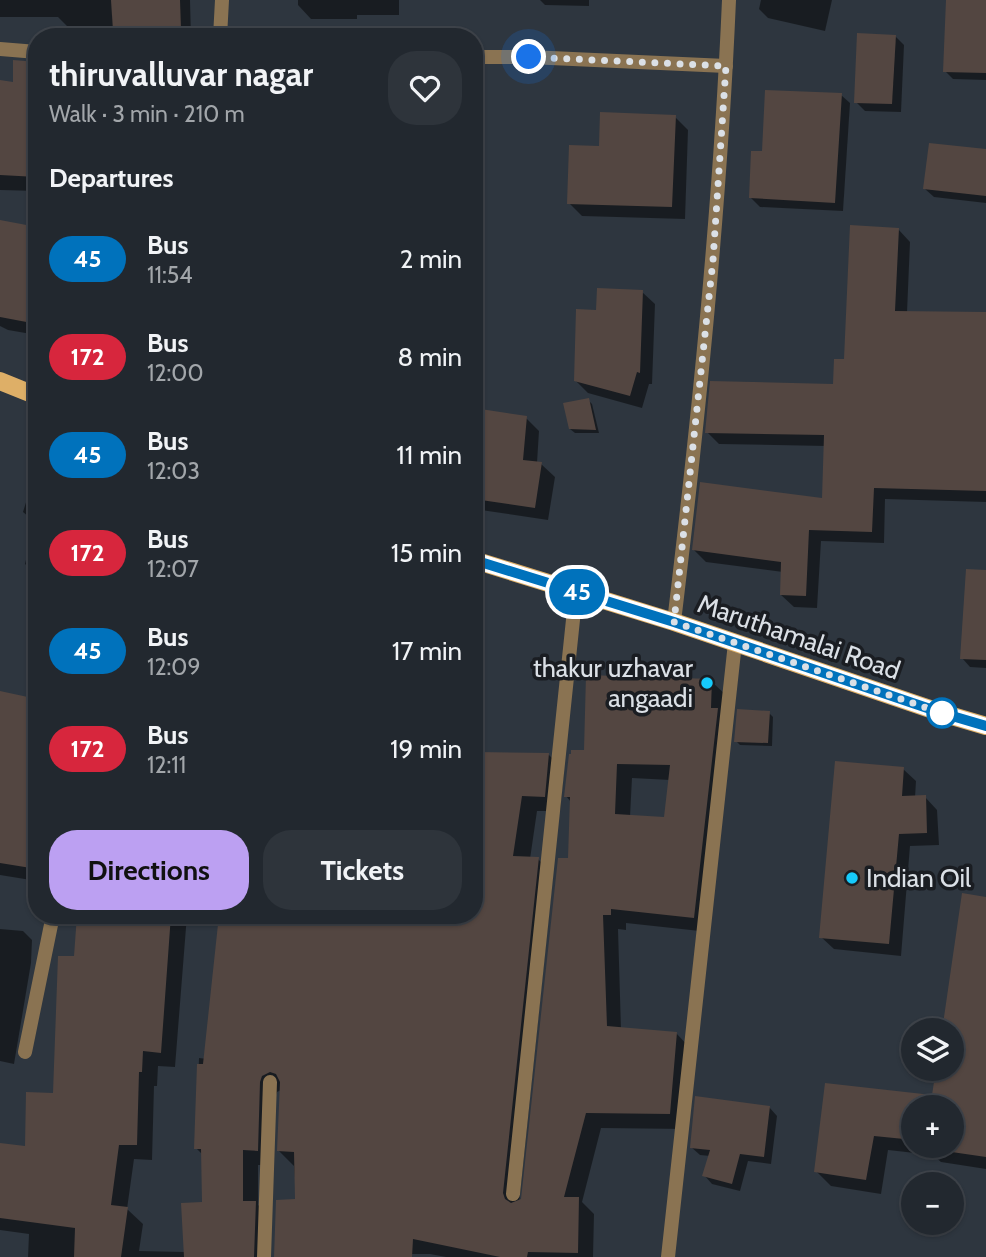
<!DOCTYPE html>
<html lang="en">
<head>
<meta charset="utf-8">
<style>
	:root { --surface:#22282f; --page:#2e343b; --text:#f1f3f6; --muted:#a2a6aa; --line:#3f444b; --accent:#bca0f2 }
	body { margin:0; font-family:Cabin,sans-serif; background:var(--page); color:var(--text); height:100vh; display:flex; flex-direction:column; font-size:26px; white-space:nowrap }
	* { box-sizing:border-box; margin:0 }
	p { font-size:23px; color:var(--muted) }
	.icon { flex:none; width:38px; height:38px; fill:none; stroke:currentColor; stroke-width:2; stroke-linecap:round; stroke-linejoin:round }
	.map { position:relative; flex:1; overflow:hidden }
	.sheet { position:absolute; left:28px; top:28px; width:455px; height:896px; display:flex; flex-direction:column; background:var(--surface); border-radius:28px; box-shadow:0 2px 5px #0004,0 0 0 2px var(--line) }
	.sheet>* { flex:none }
	.badge { padding:0 14px; border-radius:23px; font-size:24px; line-height:46px }
	.buttons { position:absolute; left:901px; top:1018px; display:grid; gap:14px }
	.buttons a { display:grid; place-items:center; width:63px; height:63px; border-radius:50%; background:var(--surface); box-shadow:0 2px 5px #0004,0 0 0 2px var(--line); font-size:35px }
	.you { position:absolute; width:35px; height:35px; margin:-18px; border:5px solid #fff; border-radius:50%; background:#1a73e8; box-shadow:0 0 0 10px #1a73e833 }
	.map>.badge { position:absolute; translate:-50% -50%; box-shadow:0 0 0 4px #fff }
	h2 { padding:0 21px; font-size:26px; line-height:63px }
	.round { display:grid; place-items:center; flex:none; width:74px; height:74px; border-radius:28px; background:var(--page) }
	.headline { display:flex; align-items:center; justify-content:space-between; height:119px; padding:0 21px }
	h1 { font-size:33px; font-weight:700; line-height:52px }
	.action { display:flex; gap:14px; margin-top:auto; padding:14px 21px }
	.action a { flex:1; height:80px; border-radius:28px; background:var(--accent); color:#111; font-size:28px; font-weight:700; line-height:80px; text-align:center }
	.action a+a { background:var(--page); color:var(--text) }
	ul { padding:0; list-style:none }
	li { display:flex; align-items:center; gap:21px; height:98px; padding:0 21px }
	li div { flex:1 }
	li b { display:block; font-size:26px }
	li em { font-style:normal }
	li .badge { min-width:77px; font-weight:700; text-align:center }
	.map>svg:first-child { display:block }
</style>
</head>
<body>
<div class="map">
<svg width="986" height="1257" viewBox="0 0 986 1257">
	<rect width="100%" height="100%" fill="#2e363f"/>
	<g fill="#0007" fill-rule="evenodd">
		<path d="M0,0H190L191,37H120L114,28L67,26L58,17H0Z"/>
		<path d="M298,0H399V15H357V19H311L298,5Z"/>
		<path d="M540,0H589V6L545,5Z"/>
		<path d="M761,0H832L825,31L768,18L759,9Z"/>
		<path d="M947,0H986V80L953,79L945,71Z"/>
		<path d="M895,36L904,45L901,112L865,111L856,102Z"/>
		<path d="M37,79V191L0,190V82L14,84Z"/>
		<path d="M841,95L850,103L843,211L760,207L751,198L764,153Z"/>
		<path d="M675,117L688,130L685,219L582,216L569,203L600,148Z"/>
		<path d="M986,151V203L934,197L925,189Z"/>
		<path d="M474,193L480,198L479,251H474Z"/>
		<path d="M0,222L37,229V335L8,330L0,326Z"/>
		<path d="M898,229L910,242L907,313L986,314V502L885,499L884,543L821,541L817,608L794,607L781,595L783,572L706,562L694,550L824,500L826,446L719,444L707,432L835,386Z"/>
		<path d="M642,292L655,304L652,384H649L642,408L588,393L575,380L598,312Z"/>
		<path d="M588,400L592,404L599,433H575L570,429Z"/>
		<path d="M474,410L526,418L539,431L537,463L541,464L555,477L548,520L474,509Z"/>
		<path d="M32,483L37,485V574L25,564L35,522L23,512Z"/>
		<path d="M986,588V668L970,667L962,658Z"/>
		<path d="M711,681L727,696L709,932L626,923V930L618,929L621,1029L676,1033L691,1049L685,1129L601,1128L582,1202L594,1214L593,1257H446L430,1254H392V1257H275L297,1201L294,1166L279,1151L281,1090L277,1092L275,1098L273,1165H258V1205L271,1218L270,1257H28L29,1234L0,1230V1144L26,1148L54,1094L76,958L79,915H187L175,1067L158,1066L157,1086H154L152,1160L134,1159L127,1209L143,1224L139,1251L185,1252L204,1204L203,1155L196,1148L199,1058L208,1059L474,915V753L549,755L564,770L560,811H537L530,859H538L553,874L519,1204L524,1196L569,860L571,802L566,796L585,752ZM632,778L670,780L665,819L630,817Z"/>
		<path d="M0,693L37,700V881L0,875Z"/>
		<path d="M769,713L773,717L772,746L740,745L736,741Z"/>
		<path d="M903,769L916,781L915,798L925,797L937,810L939,845L910,846L901,956L834,949L821,937Z"/>
		<path d="M986,898V1169L941,1162L933,1155L888,1150L881,1194L831,1186L816,1171L826,1085L933,1097L952,1069ZM914,1108H952V1146H914Z"/>
		<path d="M0,929L23,931L32,940L31,963L14,1064L0,1061Z"/>
		<path d="M769,1107L777,1116L771,1164L748,1161L740,1191L712,1184L704,1175L710,1156L700,1155L691,1147Z"/>
	</g>
	<g fill="#534641" fill-rule="evenodd">
		<path d="M111,0H180L181,29L113,31Z"/>
		<path d="M946,0H986V73L943,72Z"/>
		<path d="M857,33L896,35L892,104L854,103Z"/>
		<path d="M13,60L37,62V177L0,175V80L13,82Z"/>
		<path d="M765,90L842,93L835,203L749,198L751,151H762Z"/>
		<path d="M600,112L676,115L672,207L567,204L569,145L599,146Z"/>
		<path d="M929,143L986,149V196L923,189Z"/>
		<path d="M0,220L37,227V324L0,317Z"/>
		<path d="M850,225L899,228L895,311L986,312V491L874,488L872,532L809,530L806,596L780,595L781,562L692,550L700,482L822,498L824,435L705,433L710,381L833,384L834,359H844Z"/>
		<path d="M597,288L643,290L640,373L637,372L630,396L574,381L576,309L596,310Z"/>
		<path d="M589,398L596,430L569,429L563,403Z"/>
		<path d="M474,408L527,416L523,460L542,462L535,508L474,499Z"/>
		<path d="M966,569L986,570V660L960,659Z"/>
		<path d="M586,675L712,679L711,708H718L694,918L611,909V915H603L607,1026L677,1032L670,1114L586,1113L564,1197H579L578,1253L528,1252L527,1257H500L413,1239L412,1257H274L276,1200L295,1199L294,1152L277,1151L280,1082L276,1074L270,1072L262,1076L260,1082L258,1151L243,1150V1201H256L254,1257H184L181,1203L202,1202L201,1149H194L197,1064H203L219,915H474L475,752L549,753L545,797L522,796L513,856L539,857L503,1193L505,1199L511,1203L521,1199L558,858H568L570,797H564L569,754H571V750H584ZM617,764L670,765L664,817L615,814Z"/>
		<path d="M0,691L37,699V869L0,863Z"/>
		<path d="M737,709L770,711L768,743L734,742Z"/>
		<path d="M835,761L904,767L902,796L926,795L927,833L899,834L889,944L819,938Z"/>
		<path d="M962,893L986,897V1157L924,1148L952,1146V1108H914V1140L874,1136L866,1180L814,1172L825,1083L932,1095L936,1069H952V1031H942Z"/>
		<path d="M77,915H171L161,1053L143,1051L142,1072H139L137,1145H119L111,1205L128,1207L121,1257H74L75,1228L0,1218V1143L25,1146L26,1092L53,1093L58,956H74Z"/>
		<path d="M695,1096L770,1106L764,1157L740,1154L732,1184L702,1176L710,1150L690,1148Z"/>
	</g>
	<g fill="none" stroke-linecap="round" stroke-linejoin="round">
		<g stroke="#8a7352" stroke-width="14">
			<path d="M220,37L222,0"/>
			<path d="M0,49L37,52"/>
			<path d="M474,57H529L726,66"/>
			<path d="M674,622C699,414 720,209 729,0"/>
			<path d="M25,1052L53,915"/>
			<path d="M513,1194L576,591"/>
			<path d="M264,1257L270,1082"/>
			<path d="M668,1257L735,643"/>
		</g>
		<g stroke="#deaf67" stroke-width="18">
			<path d="M0,381L37,396"/>
			<path d="M474,560L674,622L942,713L986,726"/>
		</g>
	</g>
	<g fill="none" stroke-linecap="round" stroke-linejoin="round">
		<defs>
			<path id="line" d="M474,560L674,622L942,713L986,726"/>
		</defs>
		<use href="#line" stroke="#fff" stroke-width="16"/>
		<use href="#line" stroke="#0072bc" stroke-width="10"/>
		<path stroke="#dbe0e6" stroke-width="7" stroke-dasharray="0 12.6" d="M529,57L726,66L713,260L674,622L942,713"/>
	</g>
	<g fill="#16cafb" stroke="#1a1d22" stroke-width="2.5">
		<circle cx="707" cy="683" r="7"/>
		<circle cx="852" cy="878" r="7"/>
	</g>
	<circle fill="#fff" stroke="#0072bc" stroke-width="3.5" cx="942" cy="713" r="14"/>
	<g text-anchor="middle" dominant-baseline="central" stroke-width="7" stroke-linejoin="round" paint-order="stroke">
		<g font-size="26" fill="#dbe0e6" stroke="#1a1d22">
			<text transform="translate(799 637) rotate(19)">Maruthamalai Road</text>
		</g>
		<g font-size="26" fill="#dbe0e6" stroke="#1a1d22" text-anchor="end">
			<text x="693" y="668">thakur uzhavar<tspan x="693" dy="30">angaadi</tspan></text>
			<text x="866" y="878" text-anchor="start">Indian Oil</text>
		</g>
	</g>
</svg>
<div class="buttons">
<a><svg class="icon" aria-label="layers" viewBox="0 0 24 24"><path d="M12 4l9 5-9 5-9-5zM3 14l9 5 9-5"/></svg></a>
<a>+</a>
<a>−</a>
</div>
<div class="you" style="left:529px;top:57px"></div>
<b class="badge" style="left:577px;top:592px;background:#0072bc;color:#fff">45</b>
<section class="sheet">
<div class="headline"><div><h1>thiruvalluvar nagar</h1><p>Walk · 3 min · 210 m</p></div><a class="round"><svg class="icon" aria-label="heart" viewBox="0 0 24 24"><path d="M12 20l-8-8c-3-5 5-10 8-4 3-6 11-1 8 4z"/></svg></a></div>
<h2>Departures</h2>
<ul>
<li><span class="badge" style="background:#0072bc;color:#fff">45</span><div><b>Bus</b><p>11:54</p></div><em>2 min</em></li>
<li><span class="badge" style="background:#d7263d;color:#fff">172</span><div><b>Bus</b><p>12:00</p></div><em>8 min</em></li>
<li><span class="badge" style="background:#0072bc;color:#fff">45</span><div><b>Bus</b><p>12:03</p></div><em>11 min</em></li>
<li><span class="badge" style="background:#d7263d;color:#fff">172</span><div><b>Bus</b><p>12:07</p></div><em>15 min</em></li>
<li><span class="badge" style="background:#0072bc;color:#fff">45</span><div><b>Bus</b><p>12:09</p></div><em>17 min</em></li>
<li><span class="badge" style="background:#d7263d;color:#fff">172</span><div><b>Bus</b><p>12:11</p></div><em>19 min</em></li>
</ul>
<div class="action"><a>Directions</a><a>Tickets</a></div>
</section>
</div>
</body>
</html>
